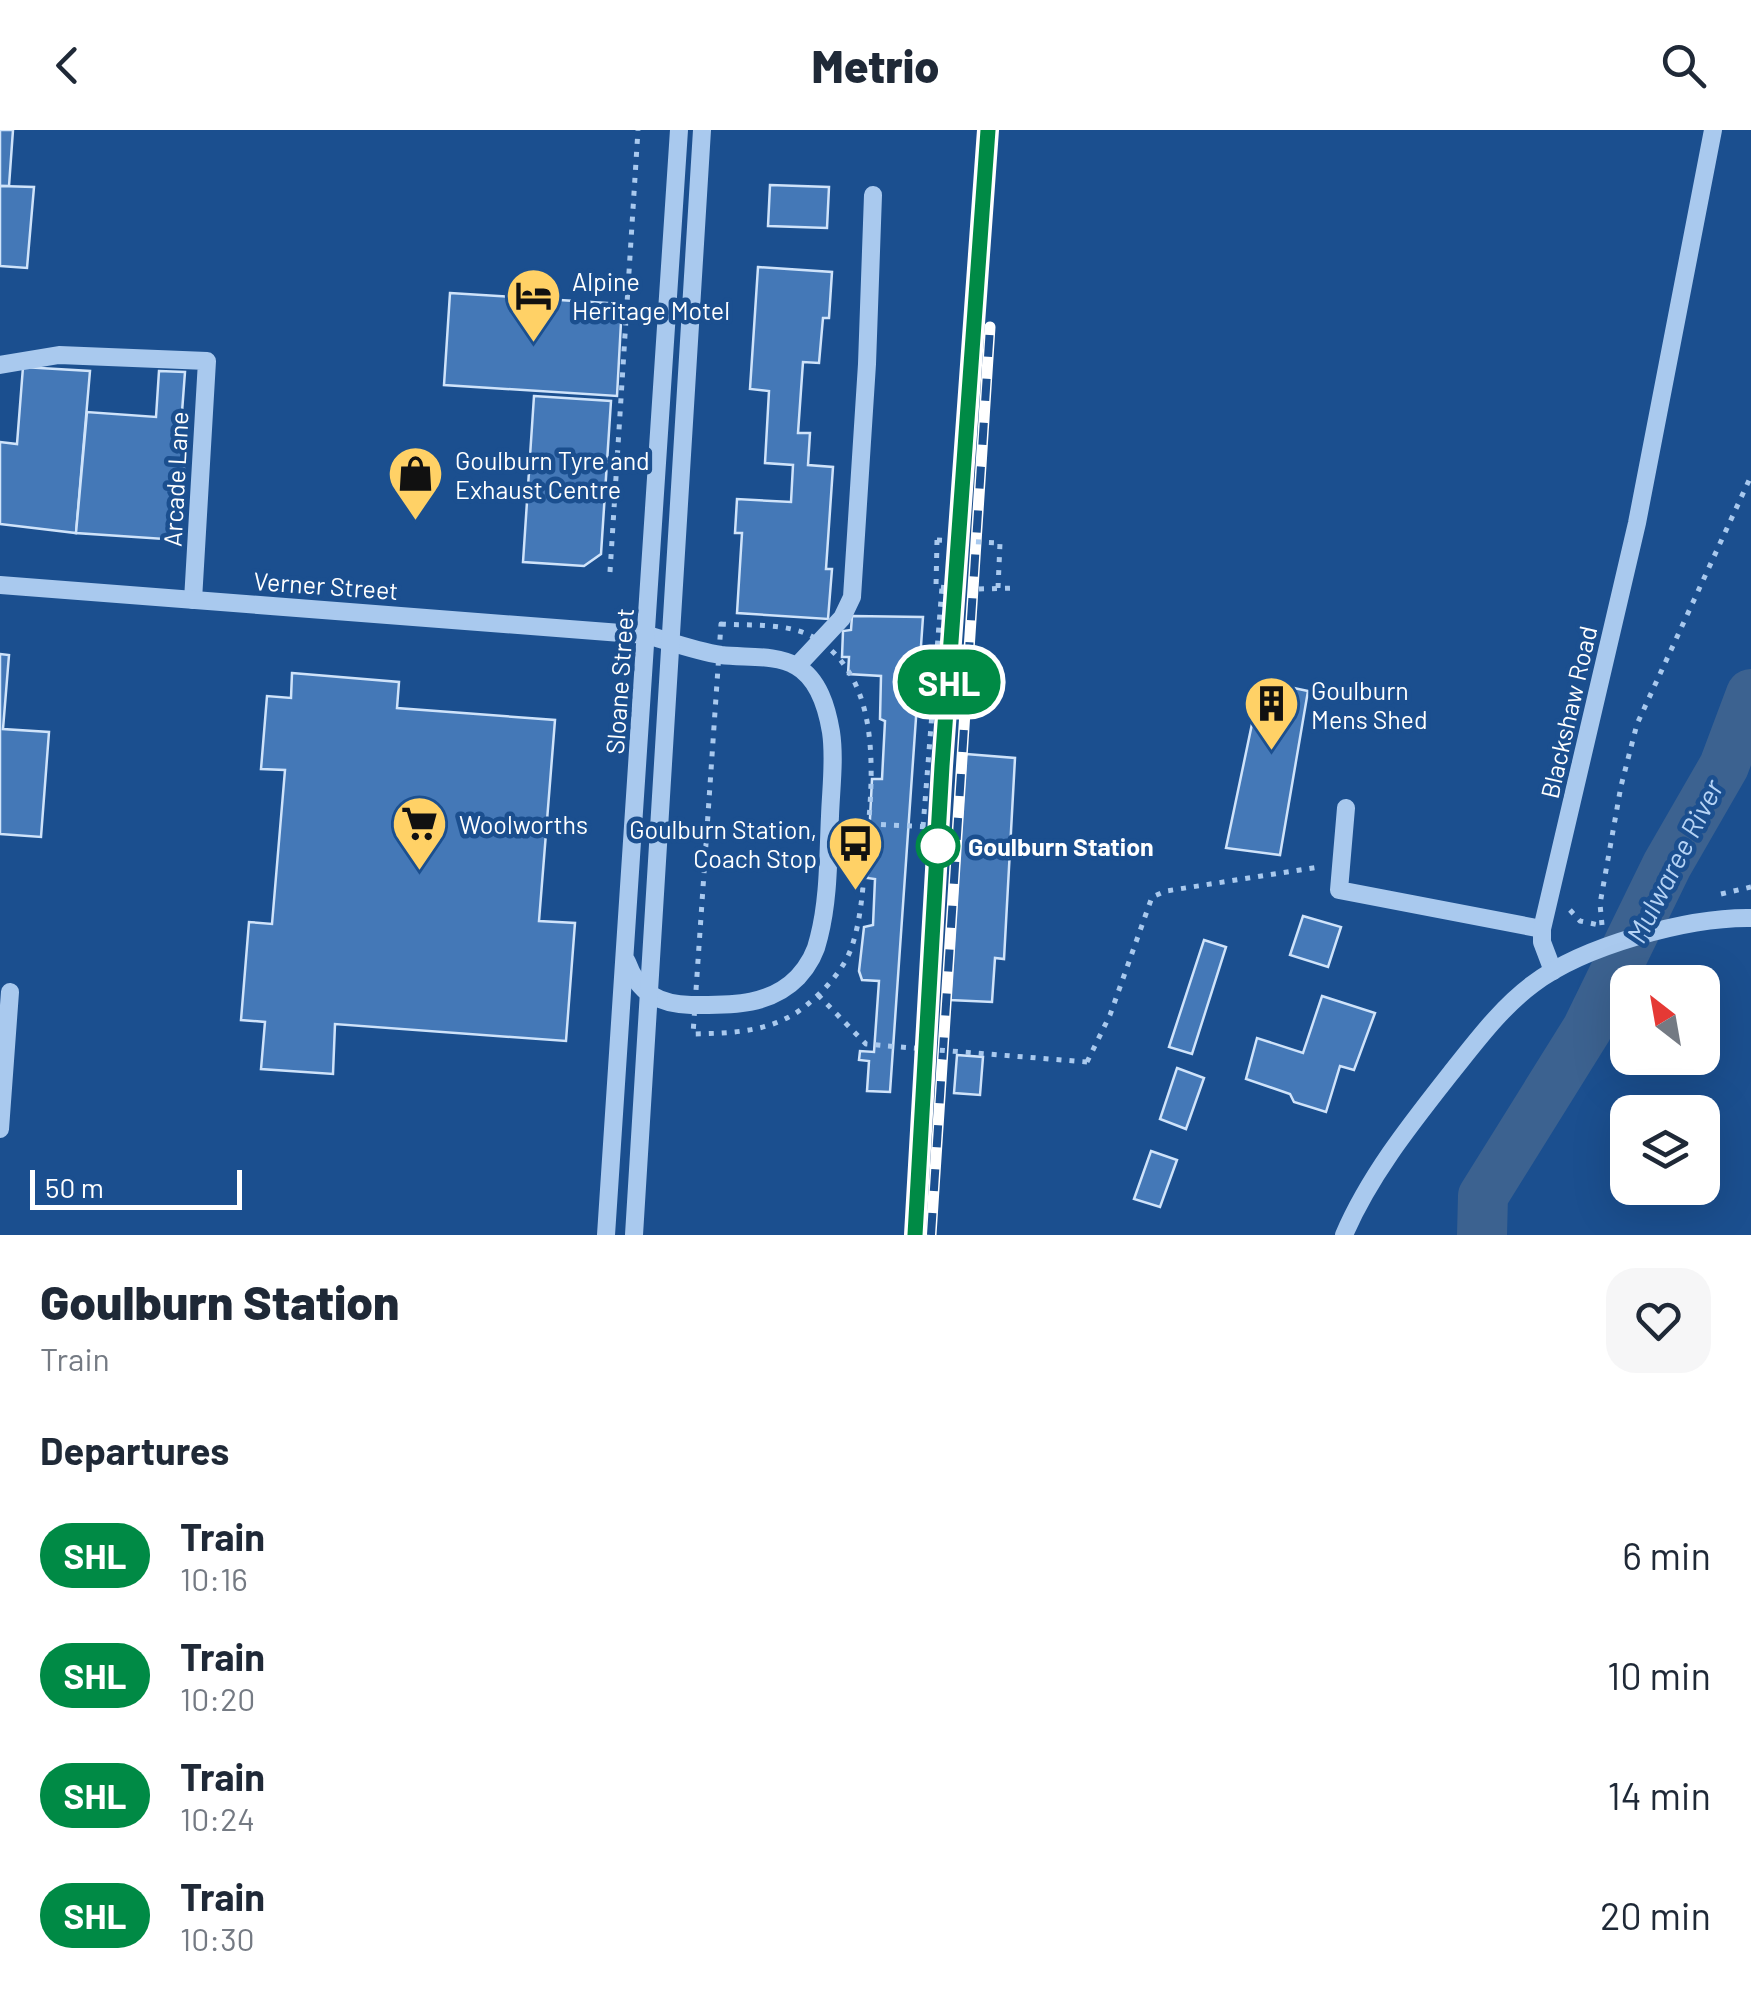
<!DOCTYPE html>
<html lang="en">
<head>
<meta charset="utf-8">
<style>
	:root { --surface:#fff; --page:#f6f6f7; --text:#1f2937; --muted:#747a83 }
	body { margin:0; font-family:Barlow,sans-serif; background:var(--page); color:var(--text); height:100vh; display:flex; flex-direction:column; font-size:38px; white-space:nowrap }
	* { box-sizing:border-box; margin:0 }
	p { font-size:32px; color:var(--muted) }
	.icon { flex:none; width:55px; height:55px; fill:none; stroke:currentColor; stroke-width:2; stroke-linecap:round; stroke-linejoin:round }
	.map { position:relative; height:1105px; overflow:hidden }
	.side { display:flex; flex-direction:column; background:var(--surface); flex:1 }
	.side>* { flex:none }
	.badge { padding:0 20px; border-radius:32px; font-size:35px; line-height:65px }
	.needle { width:65px; rotate:329deg }
	.buttons { position:absolute; left:1610px; top:835px; display:grid; gap:20px }
	.buttons a { display:grid; place-items:center; width:110px; height:110px; border-radius:20px; background:var(--surface); box-shadow:0 10px 40px #0002; font-size:50px }
	.scale { position:absolute; left:30px; bottom:25px; width:212px; box-sizing:border-box; padding-left:10px; border:5px solid #fff; border-top:0; font-size:28px; line-height:35px; white-space:nowrap; color:#fff; -webkit-text-stroke:8px #1b4f8f; paint-order:stroke }
	.map>.badge { position:absolute; translate:-50% -50%; box-shadow:0 0 0 5px #fff }
	h2 { padding:0 40px; font-size:38px; line-height:90px }
	.round { display:grid; place-items:center; flex:none; width:105px; height:105px; border-radius:30px; background:var(--page) }
	.overview { display:flex; align-items:center; justify-content:space-between; height:170px; padding:0 40px }
	h1 { font-size:48px; font-weight:800; line-height:75px }
	ul { padding:0; list-style:none }
	li { display:flex; align-items:center; gap:30px; height:120px; padding:0 40px }
	li div { flex:1 }
	li b { display:block; font-size:38px }
	li em { font-style:normal }
	li .badge { min-width:110px; font-weight:700; text-align:center }
	header { display:flex; justify-content:space-between; align-items:center; height:130px; padding:0 40px; background:var(--surface); font-size:45px; font-weight:800 }
	.map>svg:first-child { display:block }
</style>
</head>
<body>
<header><svg class="icon" aria-label="back" viewBox="0 0 24 24"><path d="M15 5l-7 7 7 7"/></svg>Metrio<svg class="icon" aria-label="search" viewBox="0 0 24 24"><circle cx="10" cy="10" r="6"/><path d="M15 15l6 6"/></svg></header>
<div class="map">
<svg width="1751" height="1105" viewBox="0 0 1751 1105">
	<rect width="100%" height="100%" fill="#1b4f8f"/>
	<g fill="none" stroke-linecap="round" stroke-linejoin="round">
		<path stroke="#3c6290" stroke-width="50" d="M1482,1105L1483,1066L1587,899L1667,735L1724,636L1751,564"/>
	</g>
	<g fill="#4478b7" stroke="#cfe3fa" stroke-width="2.5">
		<path d="M0,0H13L9,56H0Z"/>
		<path d="M770,55L829,57L827,98L768,96Z"/>
		<path d="M0,56L34,57L27,138L0,136Z"/>
		<path d="M758,137L832,142L829,188H823L819,233L803,232L798,303H810L808,335L833,337L826,439H832L828,489L737,483L742,403H735L737,369L791,372L793,335L765,333L769,261L750,259Z"/>
		<path d="M450,163L622,174L617,266L444,255Z"/>
		<path d="M23,237L90,241L76,403L0,394V312L17,314Z"/>
		<path d="M159,241L185,242L180,309H186L179,410L76,403L87,282L156,287Z"/>
		<path d="M534,266L611,271L601,424L584,436L523,432Z"/>
		<path d="M852,486L923,487L890,962L867,961L869,931L859,930L860,921L874,922L879,851L862,850L859,841L864,797L873,795L875,749L867,748L872,649H882L885,591L880,589L881,546L848,544L849,527H842L843,501L851,500Z"/>
		<path d="M0,524L9,525L3,599L49,602L41,707L0,704Z"/>
		<path d="M292,543L399,552L397,578L555,590L539,791L575,793L566,911L335,894L333,944L261,939L265,892L241,890L249,792L272,794L285,640L261,639L267,566L291,568Z"/>
		<path d="M1261,551L1308,561L1280,725L1226,718Z"/>
		<path d="M966,624L1015,628L1004,829L995,828L992,872L950,870Z"/>
		<path d="M1303,786L1341,797L1328,837L1290,825Z"/>
		<path d="M1204,810L1226,817L1192,924L1169,917Z"/>
		<path d="M1322,866L1375,883L1354,940L1340,936L1326,982L1294,972L1290,964L1246,949L1257,908L1303,923Z"/>
		<path d="M957,925L983,927L980,965L954,963Z"/>
		<path d="M1177,938L1204,948L1186,999L1160,989Z"/>
		<path d="M1151,1021L1177,1030L1160,1077L1134,1069Z"/>
	</g>
	<g fill="none" stroke-linecap="round" stroke-linejoin="round">
		<g stroke="#a9c9ee" stroke-width="5" stroke-dasharray="5 8" stroke-linecap="butt">
			<path d="M937,410L936,457L950,458"/>
			<path d="M610,442L638,0"/>
			<path d="M998,458L1000,413"/>
			<path d="M979,459L1015,458"/>
			<path d="M721,494C751,496 792,492 818,510C885,554 872,655 866,723C863,753 862,784 853,813C846,837 827,858 808,874C775,902 735,903 693,904Z"/>
			<path d="M868,694L932,697"/>
			<path d="M923,697L942,457"/>
			<path d="M1721,764L1751,757"/>
			<path d="M1570,780L1580,791L1599,795"/>
			<path d="M1602,795L1600,774L1621,656L1637,594L1751,346"/>
			<path d="M818,865L866,914L888,916"/>
			<path d="M1087,932L1110,885L1152,767L1166,761L1319,737"/>
		</g>
		<g stroke="#a9c9ee" stroke-width="18">
			<path d="M0,235L59,225L207,231L193,470"/>
			<path d="M0,455L647,505C671,512 696,521 721,525C744,528 776,524 796,536C819,549 827,578 831,602C835,629 831,658 830,686C828,726 829,768 819,807C816,822 808,836 798,847C769,877 729,875 691,875C659,874 638,863 627,832"/>
			<path d="M797,536L842,488L852,467L867,234L873,65"/>
			<path d="M1346,678L1339,760L1542,799"/>
			<path d="M1553,841L1542,812V799L1637,393L1713,0"/>
			<path d="M0,999L10,862"/>
			<path d="M606,1105L679,0"/>
			<path d="M634,1105L702,0"/>
			<path d="M1344,1105C1370,1044 1414,990 1454,939C1478,909 1502,877 1533,854C1583,816 1688,787 1751,788"/>
		</g>
		<defs>
			<g id="rail">
				<path d="M915,1105L942,636L988,0"/>
				<path d="M931,1105L990,197"/>
			</g>
		</defs>
		<use href="#rail" stroke="#fff" stroke-width="11"/>
		<use href="#rail" stroke="#1b4f8f" stroke-width="8" stroke-dasharray="22" stroke-linecap="butt"/>
		<g stroke="#a9c9ee" stroke-width="5" stroke-dasharray="5 8" stroke-linecap="butt">
			<path d="M937,410L1000,413"/>
			<path d="M888,916L1087,932"/>
		</g>
	</g>
	<g fill="none" stroke-linecap="round" stroke-linejoin="round">
		<defs>
			<path id="line" d="M915,1105L942,636L988,0"/>
		</defs>
		<use href="#line" stroke="#fff" stroke-width="22"/>
		<use href="#line" stroke="#008a45" stroke-width="15"/>
	</g>
	<defs>
		<symbol id="hotel-pin" viewBox="-11 -11 22 30"><path d="M0 17L-7.5 6A9.5 9.5 0 1 1 7.5 6Z" fill="#ffd166" stroke="#1b4f8f"/><path d="M-6-4.5h1.5V1H6V5H4.5V3h-9V5H-6ZM-4 0a1.8 1.8 0 1 1 3.6 0ZM.5 0V-2.5h3Q6-2.5 6 0Z" fill="#111"/></symbol>
		<symbol id="shop-pin" viewBox="-11 -11 22 30"><path d="M0 17L-7.5 6A9.5 9.5 0 1 1 7.5 6Z" fill="#ffd166" stroke="#1b4f8f"/><path d="M-5-2.5h2.3a2.7 3.5 0 0 1 5.4 0H5L5.5 6h-11ZM-1.5-2.5h3a1.5 2.3 0 0 0-3 0Z" fill="#111"/></symbol>
		<symbol id="building-pin" viewBox="-11 -11 22 30"><path d="M0 17L-7.5 6A9.5 9.5 0 1 1 7.5 6Z" fill="#ffd166" stroke="#1b4f8f"/><path d="M-4-6H4V6H1V3H-1V6H-4ZM-2.5-4.3h1.7v1.8h-1.7ZM.8-4.3h1.7v1.8H.8ZM-2.5-1h1.7V.8h-1.7ZM.8-1h1.7V.8H.8Z" fill="#111"/></symbol>
		<symbol id="supermarket-pin" viewBox="-11 -11 22 30"><path d="M0 17L-7.5 6A9.5 9.5 0 1 1 7.5 6Z" fill="#ffd166" stroke="#1b4f8f"/><path d="M-6-5.5h2.5l.6 2H6L4.5 2H-2.5L-4.4-4H-6ZM-1.5 3.2a1.3 1.3 0 1 0 .1 0ZM3 3.2a1.3 1.3 0 1 0 .1 0Z" fill="#111"/></symbol>
		<symbol id="bus-pin" viewBox="-11 -11 22 30"><path d="M0 17L-7.5 6A9.5 9.5 0 1 1 7.5 6Z" fill="#ffd166" stroke="#1b4f8f"/><path d="M-5-6H5V4H4V6H2V4H-2V6H-4V4H-5ZM-3.5-4V0h7V-4ZM-3.5 1.2v1.5H-2V1.2ZM2 1.2v1.5H3.5V1.2Z" fill="#111"/></symbol>
	</defs>
	<g fill-rule="evenodd">
		<use href="#hotel-pin" x="502" y="134" width="63" height="86"/>
		<use href="#shop-pin" x="384" y="312" width="63" height="86"/>
		<use href="#building-pin" x="1240" y="542" width="63" height="86"/>
		<use href="#supermarket-pin" x="388" y="662" width="63" height="86"/>
		<use href="#bus-pin" x="824" y="682" width="63" height="86"/>
	</g>
	<circle fill="#fff" stroke="#008a45" stroke-width="5" cx="938" cy="716" r="20"/>
	<g text-anchor="middle" dominant-baseline="central" stroke-width="9" stroke-linejoin="round" paint-order="stroke">
		<g font-size="25" fill="#fff" stroke="#1b4f8f" text-anchor="start">
			<text x="572" y="151">Alpine<tspan x="572" dy="29">Heritage Motel</tspan></text>
			<text x="455" y="330">Goulburn Tyre and<tspan x="455" dy="29">Exhaust Centre</tspan></text>
			<text x="1311" y="560">Goulburn<tspan x="1311" dy="29">Mens Shed</tspan></text>
			<text x="459" y="694">Woolworths</text>
			<text x="817" y="699" text-anchor="end">Goulburn Station,<tspan x="817" dy="29">Coach Stop</tspan></text>
		</g>
		<g font-size="25" fill="#fff" stroke="#1b4f8f">
			<text transform="translate(175 349) rotate(-87)">Arcade Lane</text>
			<text transform="translate(326 455) rotate(4)">Verner Street</text>
			<text transform="translate(619 551) rotate(-86)">Sloane Street</text>
			<text transform="translate(1568 582) rotate(-77)">Blackshaw Road</text>
		</g>
		<g font-size="25" font-weight="bold" fill="#fff" stroke="#1b4f8f" text-anchor="start">
			<text x="968" y="716">Goulburn Station</text>
		</g>
		<g font-size="28" font-style="italic" fill="#b5d3f5" stroke="#1b4f8f">
			<text transform="translate(1674 731) rotate(-63)">Mulwaree River</text>
		</g>
	</g>
</svg>
<div class="buttons">
<a><svg class="needle" viewBox="-14 -14 28 28"><path d="M0-13l5 13h-10z" fill="#e53935"/><path d="M0 13l5-13h-10z" fill="#747a83"/></svg></a>
<a><svg class="icon" aria-label="layers" viewBox="0 0 24 24"><path d="M12 4l9 5-9 5-9-5zM3 14l9 5 9-5"/></svg></a>
</div>
<div class="scale">50 m</div>
<b class="badge" style="left:949px;top:552px;background:#008a45;color:#fff">SHL</b>
</div>
<section class="side">
<div class="overview"><div><h1>Goulburn Station</h1><p>Train</p></div><a class="round"><svg class="icon" aria-label="heart" viewBox="0 0 24 24"><path d="M12 20l-8-8c-3-5 5-10 8-4 3-6 11-1 8 4z"/></svg></a></div>
<h2>Departures</h2>
<ul>
<li><span class="badge" style="background:#008a45;color:#fff">SHL</span><div><b>Train</b><p>10:16</p></div><em>6 min</em></li>
<li><span class="badge" style="background:#008a45;color:#fff">SHL</span><div><b>Train</b><p>10:20</p></div><em>10 min</em></li>
<li><span class="badge" style="background:#008a45;color:#fff">SHL</span><div><b>Train</b><p>10:24</p></div><em>14 min</em></li>
<li><span class="badge" style="background:#008a45;color:#fff">SHL</span><div><b>Train</b><p>10:30</p></div><em>20 min</em></li>
</ul>
</section>
</body>
</html>
